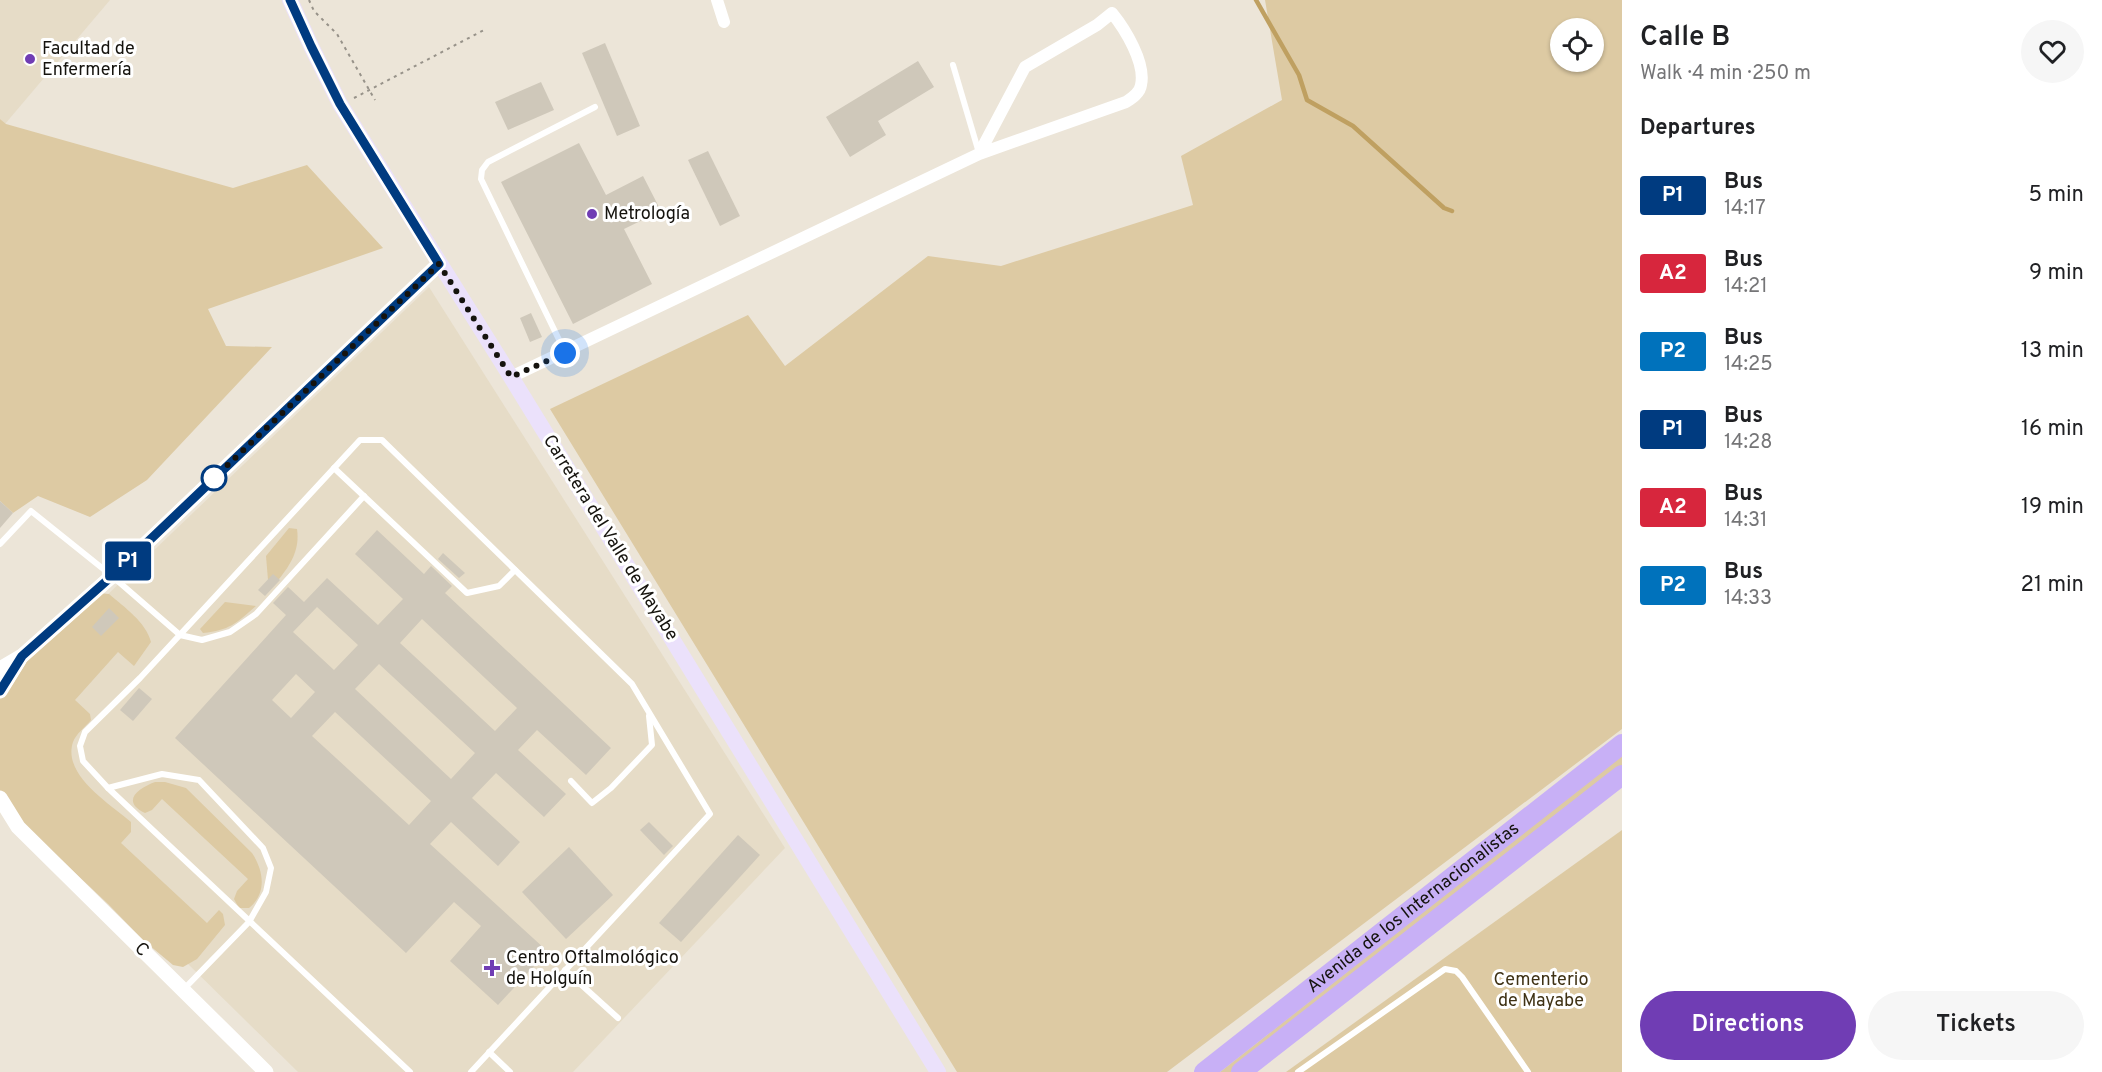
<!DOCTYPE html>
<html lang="en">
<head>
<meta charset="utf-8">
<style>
	:root { --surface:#fff; --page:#f6f6f6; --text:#202124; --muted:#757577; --accent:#703db4 }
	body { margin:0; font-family:Overpass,sans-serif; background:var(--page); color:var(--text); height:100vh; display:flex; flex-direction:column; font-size:22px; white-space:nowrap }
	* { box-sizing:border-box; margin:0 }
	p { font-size:20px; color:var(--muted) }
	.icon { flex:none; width:33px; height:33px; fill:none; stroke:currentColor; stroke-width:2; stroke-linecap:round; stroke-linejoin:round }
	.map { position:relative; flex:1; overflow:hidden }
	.side { display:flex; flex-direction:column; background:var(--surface); width:480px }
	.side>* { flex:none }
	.badge { padding:0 12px; border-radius:4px; font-size:21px; line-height:39px }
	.buttons { position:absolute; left:1550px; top:18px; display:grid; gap:12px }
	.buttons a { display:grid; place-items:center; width:54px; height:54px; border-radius:50%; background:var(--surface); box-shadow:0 2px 4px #0004; font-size:30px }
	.you { position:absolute; width:30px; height:30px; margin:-15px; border:4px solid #fff; border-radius:50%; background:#1a73e8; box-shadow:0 0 0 9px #1a73e833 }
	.map>.badge { position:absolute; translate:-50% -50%; box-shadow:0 0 0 3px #fff }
	h2 { padding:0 18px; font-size:22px; line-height:54px }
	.round { display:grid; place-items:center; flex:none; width:63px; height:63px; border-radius:32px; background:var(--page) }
	.headline { display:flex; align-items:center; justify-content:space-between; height:102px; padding:0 18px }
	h1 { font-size:28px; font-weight:600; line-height:45px }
	.primary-button { display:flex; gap:12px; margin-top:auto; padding:12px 18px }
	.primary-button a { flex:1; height:69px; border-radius:36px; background:var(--accent); color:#fff; font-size:24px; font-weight:600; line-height:69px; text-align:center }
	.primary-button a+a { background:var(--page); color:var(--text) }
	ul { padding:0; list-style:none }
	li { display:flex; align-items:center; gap:18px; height:78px; padding:0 18px }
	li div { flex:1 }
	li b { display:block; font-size:22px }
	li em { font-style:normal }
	li .badge { min-width:66px; font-weight:700; text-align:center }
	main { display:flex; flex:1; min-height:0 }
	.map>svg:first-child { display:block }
</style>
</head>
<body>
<main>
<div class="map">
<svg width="1622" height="1072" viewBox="0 0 1622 1072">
	<rect width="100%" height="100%" fill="#ece5d8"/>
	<g fill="#e6dcc7">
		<path d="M0,0H110L5,124L0,119Z"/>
		<path d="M429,287L785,848L573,1072H298L16,795L11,687Z"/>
	</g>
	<g fill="#ddcaa3" fill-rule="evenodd">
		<path d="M1265,0H1622V729L1167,1072H957L550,409L748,315L785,366L928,256L1001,266L1193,205L1181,156L1282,100ZM1560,28H1593V62H1560Z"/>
		<path d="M0,119L6,124L233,188L307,165L383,248L208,309L226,346L272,347L147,480L90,517L38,496L13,513L0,501Z"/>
		<path d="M289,528L297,529C300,549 291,564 279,579L268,580L266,556Z"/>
		<path d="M99,593L109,594C124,607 146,622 151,642L134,666L118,652L75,700L90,714L91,720C85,727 76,734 73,742C62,775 110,804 131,822V832L121,843L207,923L219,910L223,914L225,925L197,959L183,967L173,965L143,940L108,904L16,817L0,792V695L16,669Z"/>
		<path d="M225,602L256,606C235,624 230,630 203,633L200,629Z"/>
		<path d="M1622,755V766L1231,1072H1220Z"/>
		<path d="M155,782H165L186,788L252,853C264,871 267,893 249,908H239L234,899L237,891L248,879L162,799L152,810L145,813C120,801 139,788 155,782Z"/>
		<path d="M1622,830V1072H1286Z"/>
	</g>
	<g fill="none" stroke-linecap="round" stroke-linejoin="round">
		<path stroke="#bfa061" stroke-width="4.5" d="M1256,0L1299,75L1307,100L1353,126L1444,208L1452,211"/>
	</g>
	<g fill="#cfc8ba" fill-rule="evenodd">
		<path d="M605,43L640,126L617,136L582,53Z"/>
		<path d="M918,61L934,87L878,121L886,135L850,157L826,117Z"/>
		<path d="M541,82L554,110L508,130L495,102Z"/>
		<path d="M579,143L606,195L643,176L661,211L624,229L652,284L573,324L501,182Z"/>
		<path d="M708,151L740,216L720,226L688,160Z"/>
		<path d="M531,313L542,337L530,342L520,318Z"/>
		<path d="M0,501L13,513L0,528Z"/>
		<path d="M377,530L424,574L431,566L452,586L445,593L611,748L586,775L537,730L518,750L566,794L544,817L496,773L472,798L520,842L498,866L451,822L430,844L545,949L532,963L535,965L498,1005L450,961L481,926L454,902L406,953L175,738L286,615L273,603L288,587L304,602L327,578L378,625L403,599L355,554ZM317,607L358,645L334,670L293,632ZM422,619L517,708L495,731L400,643ZM379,664L475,753L451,779L355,689ZM296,674L315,692L291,718L272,700ZM335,712L431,801L409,825L312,736Z"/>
		<path d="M443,553L465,573L459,578L438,559Z"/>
		<path d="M273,574L280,580L265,596L258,590Z"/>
		<path d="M109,608L119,618L101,636L92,627Z"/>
		<path d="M139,688L152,699L133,721L120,710Z"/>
		<path d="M649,822L673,846L664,855L640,830Z"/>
		<path d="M738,835L760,855L681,942L659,923Z"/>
		<path d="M569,847L613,895L566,939L522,892Z"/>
	</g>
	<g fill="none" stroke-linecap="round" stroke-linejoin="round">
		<g stroke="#979289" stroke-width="2" stroke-dasharray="3 4.5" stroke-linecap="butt">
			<path d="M309,0L314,11L337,34L375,100"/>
			<path d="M354,98L484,30"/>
		</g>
		<g stroke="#fff" stroke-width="6">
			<path d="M953,65L979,153"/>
			<path d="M565,352L481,179L482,170L488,162L595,107"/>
			<path d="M334,468L467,593L499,586L515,570"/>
			<path d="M0,544L31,511L112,576L180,635L202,640L230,632L256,614L364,496"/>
			<path d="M571,781L592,803L611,788L652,745L649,716"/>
			<path d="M108,788L162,774L199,780L263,848L271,868L266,892L249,922L183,990"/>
			<path d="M565,970L618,1018"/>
			<path d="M489,1052L510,1072"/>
			<path d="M410,1072L108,788L83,761L80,746L85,732L140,678L360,440H382L632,684L710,814L471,1072"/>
			<path d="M1298,1072L1445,969L1456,971L1462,977L1528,1072"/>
		</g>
		<g stroke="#fff" stroke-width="12">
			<path d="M717,0L724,22"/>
			<path d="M511,377L979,154L1126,102C1132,98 1140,93 1141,85C1146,63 1125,29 1112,13L1097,25L1025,67L979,154"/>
		</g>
		<g stroke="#fff" stroke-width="15">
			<path d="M0,669L22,656L112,576L439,264"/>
			<path d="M0,691L19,660"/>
			<path d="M0,798L18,827L266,1072"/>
		</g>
		<path stroke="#ebe1fb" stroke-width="16" d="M290,0L311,46L340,104L511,377L938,1072"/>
		<g stroke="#c8b0f6" stroke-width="20">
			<path id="s1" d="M1204,1072L1622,744"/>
			<path d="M1241,1072L1622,775"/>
		</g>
	</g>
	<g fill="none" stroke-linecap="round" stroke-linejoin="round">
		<defs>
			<path id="line" d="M0,691L22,656L112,576L439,264L340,104L311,46L290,0"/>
		</defs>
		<use href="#line" stroke="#fff" stroke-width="14"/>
		<use href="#line" stroke="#003b80" stroke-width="9"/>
		<path stroke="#15130e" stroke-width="6" stroke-dasharray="0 10.8" d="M214,478L213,479L439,264L511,377L565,353"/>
	</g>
	<g fill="#703db4" stroke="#fff" stroke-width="2">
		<circle cx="30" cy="59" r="6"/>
		<circle cx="592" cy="214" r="6"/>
		<path d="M489 959h6v6h6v6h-6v6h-6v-6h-6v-6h6z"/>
	</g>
	<circle fill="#fff" stroke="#003b80" stroke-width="3" cx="214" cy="478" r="12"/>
	<g text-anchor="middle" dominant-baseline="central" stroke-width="6" stroke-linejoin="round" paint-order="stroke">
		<g font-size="18" fill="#15130e" stroke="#fff" text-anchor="start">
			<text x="42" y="49">Facultad de<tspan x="42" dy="21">Enfermería</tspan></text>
			<text x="604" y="214">Metrología</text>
			<text x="506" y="958">Centro Oftalmológico<tspan x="506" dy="21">de Holguín</tspan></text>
		</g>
		<g font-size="18" fill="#15130e" stroke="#fff">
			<text transform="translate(610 538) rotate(58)">Carretera del Valle de Mayabe</text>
			<text stroke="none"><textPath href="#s1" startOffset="266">Avenida de los Internacionalistas</textPath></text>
			<text transform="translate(141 950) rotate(45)">C</text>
		</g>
		<g font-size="18" fill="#3f3215" stroke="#fff">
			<text x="1541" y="980">Cementerio<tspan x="1541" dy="21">de Mayabe</tspan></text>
		</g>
	</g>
</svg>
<div class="buttons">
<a><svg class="icon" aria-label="locate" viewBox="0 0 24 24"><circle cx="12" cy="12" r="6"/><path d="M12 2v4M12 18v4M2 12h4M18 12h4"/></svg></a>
</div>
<div class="you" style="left:565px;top:353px"></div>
<b class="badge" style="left:128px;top:561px;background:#003b80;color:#fff">P1</b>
</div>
<section class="side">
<div class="headline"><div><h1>Calle B</h1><p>Walk · 4 min · 250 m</p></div><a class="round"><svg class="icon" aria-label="heart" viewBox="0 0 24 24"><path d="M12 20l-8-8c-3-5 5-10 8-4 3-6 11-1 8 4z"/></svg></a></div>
<h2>Departures</h2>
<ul>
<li><span class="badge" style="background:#003b80;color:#fff">P1</span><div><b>Bus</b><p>14:17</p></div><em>5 min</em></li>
<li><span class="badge" style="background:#d7263d;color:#fff">A2</span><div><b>Bus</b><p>14:21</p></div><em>9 min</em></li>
<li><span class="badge" style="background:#0072bc;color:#fff">P2</span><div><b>Bus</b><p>14:25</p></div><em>13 min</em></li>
<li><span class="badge" style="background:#003b80;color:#fff">P1</span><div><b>Bus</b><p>14:28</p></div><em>16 min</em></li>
<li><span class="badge" style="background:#d7263d;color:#fff">A2</span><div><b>Bus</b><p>14:31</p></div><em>19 min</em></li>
<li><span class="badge" style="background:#0072bc;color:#fff">P2</span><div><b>Bus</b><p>14:33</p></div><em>21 min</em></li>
</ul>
<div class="primary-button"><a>Directions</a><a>Tickets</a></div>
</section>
</main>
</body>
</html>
